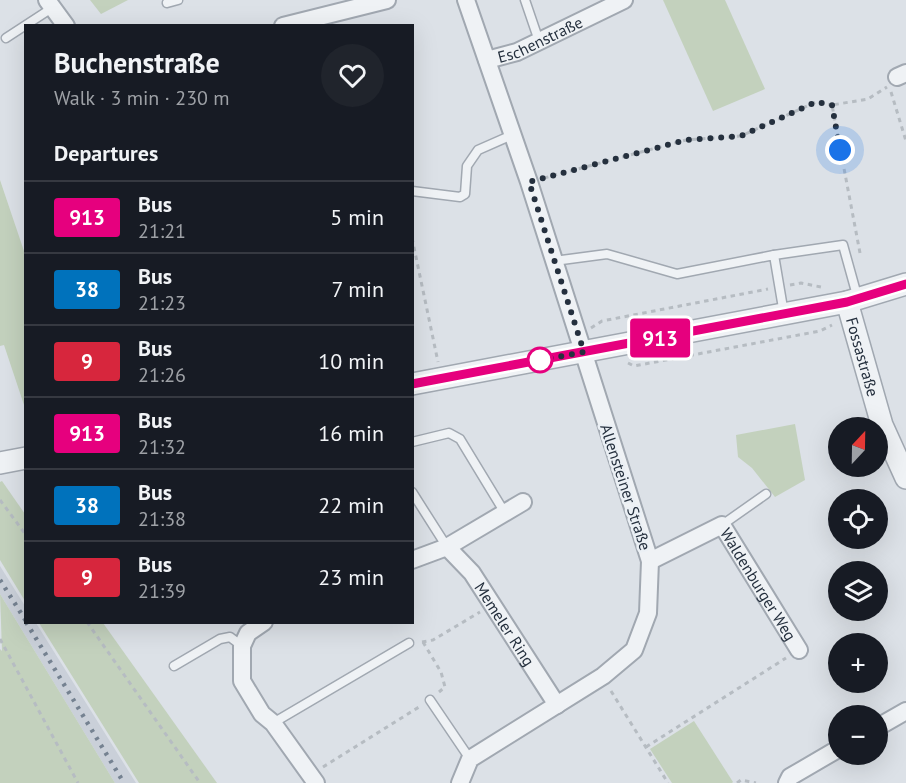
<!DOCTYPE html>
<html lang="en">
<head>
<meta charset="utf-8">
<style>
	:root { --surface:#171b24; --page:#20242c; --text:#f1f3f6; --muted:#9ea1a6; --line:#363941 }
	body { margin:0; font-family:"PT Sans",sans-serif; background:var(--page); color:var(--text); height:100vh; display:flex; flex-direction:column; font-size:22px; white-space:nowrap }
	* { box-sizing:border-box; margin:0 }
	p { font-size:20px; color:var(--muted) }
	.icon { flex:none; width:33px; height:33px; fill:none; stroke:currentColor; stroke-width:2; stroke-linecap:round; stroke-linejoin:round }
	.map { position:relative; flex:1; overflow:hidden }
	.side { position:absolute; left:24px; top:24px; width:390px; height:600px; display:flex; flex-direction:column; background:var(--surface); border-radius:0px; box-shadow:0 6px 24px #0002 }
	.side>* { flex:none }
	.badge { padding:0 12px; border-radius:4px; font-size:21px; line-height:39px }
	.needle { width:39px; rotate:22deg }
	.controls { position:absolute; left:828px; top:417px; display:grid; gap:12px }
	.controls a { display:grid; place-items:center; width:60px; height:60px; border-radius:50%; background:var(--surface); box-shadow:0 6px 24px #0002; font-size:30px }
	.you { position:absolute; width:30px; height:30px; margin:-15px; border:4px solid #fff; border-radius:50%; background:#1a73e8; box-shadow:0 0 0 9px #1a73e833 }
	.map>.badge { position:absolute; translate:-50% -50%; box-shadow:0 0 0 3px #fff }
	h2 { padding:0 30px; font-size:22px; line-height:54px }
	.round { display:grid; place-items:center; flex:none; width:63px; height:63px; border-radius:32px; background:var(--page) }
	.overview { display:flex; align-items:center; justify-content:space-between; height:102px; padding:0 30px }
	h1 { font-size:28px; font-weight:700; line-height:45px }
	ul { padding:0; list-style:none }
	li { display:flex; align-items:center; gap:18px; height:72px; padding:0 30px; border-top:2px solid var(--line) }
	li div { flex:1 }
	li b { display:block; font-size:22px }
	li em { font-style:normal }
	li .badge { min-width:66px; font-weight:700; text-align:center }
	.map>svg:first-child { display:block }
</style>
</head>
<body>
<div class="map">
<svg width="906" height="783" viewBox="0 0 906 783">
	<rect width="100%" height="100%" fill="#dce1e7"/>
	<path fill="#cad0d9" d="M0,566L25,606L26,622L36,623L136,783H115L0,594Z"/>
	<g fill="#c3d1bd">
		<path d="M90,0H128L101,14Z"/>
		<path d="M663,0H725L765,89L713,111Z"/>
		<path d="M0,180L25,254V408L4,345L0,346Z"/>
		<path d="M795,424L805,480L775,497L752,468L738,457L736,435Z"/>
		<path d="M2,481L25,514V601L0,560V482Z"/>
		<path d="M0,594L115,783H0V649L2,651Z"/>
		<path d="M39,623H103L217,783H139Z"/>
		<path d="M694,721L733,782L732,783H672L650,749Z"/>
	</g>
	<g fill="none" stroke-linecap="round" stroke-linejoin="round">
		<defs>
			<g id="service">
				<path d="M525,0L539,41"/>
				<path d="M167,3L178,0"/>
				<path d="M6,38L52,8"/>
				<path d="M412,191L460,197L465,194L467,166L478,150L512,135"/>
				<path d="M774,255L843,245L858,299"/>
				<path d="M554,261L607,254L677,274L774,255L784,314"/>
				<path d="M412,442L449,433L460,439L505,513"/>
				<path d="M412,492L447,547"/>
				<path d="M722,525L766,494"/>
				<path d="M174,666L220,639L230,637L242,646"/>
				<path d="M430,700L470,759"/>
				<path d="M273,723L409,643"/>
			</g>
			<g id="minor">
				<path d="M47,0L66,26"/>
				<path d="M283,26L387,0"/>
				<path id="s1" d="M487,60L517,52L624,0"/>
				<path d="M897,77L906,73"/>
				<path d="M447,547L523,502"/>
				<path id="s2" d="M412,560L447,547L472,573L557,705"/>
				<path id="s3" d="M650,561L722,525L799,650"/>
				<path d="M264,622L248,633L242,646V681L262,714L273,723L316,783"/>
				<path d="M878,727L906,711"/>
				<path d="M460,783L470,759L603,676L634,650L648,613L650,561L529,182L466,0"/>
				<path d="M787,783L790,777L838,749"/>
			</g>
			<g id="tertiary">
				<path id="s4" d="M847,302L882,425L906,478"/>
				<path d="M412,384L847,302L906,284"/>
				<path d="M0,463L26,458"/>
			</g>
		</defs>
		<use href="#service" stroke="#a1a8b1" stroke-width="11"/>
		<use href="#minor" stroke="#a1a8b1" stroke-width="20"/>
		<use href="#tertiary" stroke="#a1a8b1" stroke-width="24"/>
		<g stroke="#b6bcc2" stroke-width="3" stroke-dasharray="4.5 4.5" stroke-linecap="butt">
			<path d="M891,92L906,141"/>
			<path d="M544,178L686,140L741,136L816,102L832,105"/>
			<path d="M412,238L438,362"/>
			<path d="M860,253L832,105L868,99L887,87"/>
			<path d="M790,285L801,283L821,287"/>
			<path d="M591,328L602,321L768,289"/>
			<path d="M628,363L634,366L820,331L832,325"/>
			<path d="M0,500L26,535"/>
			<path d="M87,622L200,783"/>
			<path d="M0,639L78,783"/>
			<path d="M422,642L433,640L480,612"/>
			<path d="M423,642L441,672L445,687L439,692"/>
			<path d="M611,691L668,783"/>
			<path d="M646,747L786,658"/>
			<path d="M323,767L419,707"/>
			<path d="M737,783L741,780L756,783"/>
		</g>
		<use href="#service" stroke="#eff2f5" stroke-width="8"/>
		<use href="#minor" stroke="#eff2f5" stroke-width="16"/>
		<use href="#tertiary" stroke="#eff2f5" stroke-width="21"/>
		<g stroke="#758291" stroke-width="4.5" stroke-dasharray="3 6" stroke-linecap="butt">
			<path d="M0,580L26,621"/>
			<path d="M26,622L124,783"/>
		</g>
	</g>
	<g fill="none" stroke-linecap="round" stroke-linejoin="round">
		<defs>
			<path id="line" d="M412,384L847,302L906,284"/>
		</defs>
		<use href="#line" stroke="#fff" stroke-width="14"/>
		<use href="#line" stroke="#e6007e" stroke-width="9"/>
		<path stroke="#25303e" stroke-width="6" stroke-dasharray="0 10.8" d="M540,360L584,352L529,182L686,140L741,136L816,102L832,105L840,150"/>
	</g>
	<circle fill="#fff" stroke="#e6007e" stroke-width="3" cx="540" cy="360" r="12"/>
	<g text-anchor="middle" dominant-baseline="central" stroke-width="5" stroke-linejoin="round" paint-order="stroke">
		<g font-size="16" fill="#25303e" stroke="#ebf0f5">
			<text stroke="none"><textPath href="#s1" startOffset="57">Eschenstraße</textPath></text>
			<text stroke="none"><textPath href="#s4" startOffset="57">Fossastraße</textPath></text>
			<text transform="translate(626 487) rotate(72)">Allensteiner Straße</text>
			<text stroke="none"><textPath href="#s3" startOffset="150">Waldenburger Weg</textPath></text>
			<text stroke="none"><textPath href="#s2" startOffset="134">Memeler Ring</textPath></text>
		</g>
	</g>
</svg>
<div class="controls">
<a><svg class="needle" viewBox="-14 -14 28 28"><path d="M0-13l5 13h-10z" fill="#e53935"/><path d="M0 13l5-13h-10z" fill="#9ea1a6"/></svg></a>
<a><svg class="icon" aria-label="locate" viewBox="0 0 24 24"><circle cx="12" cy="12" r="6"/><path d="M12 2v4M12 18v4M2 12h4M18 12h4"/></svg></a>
<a><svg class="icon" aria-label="layers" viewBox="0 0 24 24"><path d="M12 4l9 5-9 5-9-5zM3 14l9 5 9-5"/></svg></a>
<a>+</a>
<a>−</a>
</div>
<div class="you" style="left:840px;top:150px"></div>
<b class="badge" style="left:660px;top:338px;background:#e6007e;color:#fff">913</b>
<section class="side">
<div class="overview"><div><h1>Buchenstraße</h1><p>Walk · 3 min · 230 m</p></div><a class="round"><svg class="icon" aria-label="heart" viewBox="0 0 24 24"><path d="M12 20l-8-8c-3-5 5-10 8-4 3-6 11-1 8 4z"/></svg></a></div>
<h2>Departures</h2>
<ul>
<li><span class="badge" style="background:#e6007e;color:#fff">913</span><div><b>Bus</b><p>21:21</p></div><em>5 min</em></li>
<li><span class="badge" style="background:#0072bc;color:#fff">38</span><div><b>Bus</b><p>21:23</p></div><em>7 min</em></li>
<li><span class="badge" style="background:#d7263d;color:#fff">9</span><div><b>Bus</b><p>21:26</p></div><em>10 min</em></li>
<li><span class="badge" style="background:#e6007e;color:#fff">913</span><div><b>Bus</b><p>21:32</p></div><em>16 min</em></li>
<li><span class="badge" style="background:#0072bc;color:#fff">38</span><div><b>Bus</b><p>21:38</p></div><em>22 min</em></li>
<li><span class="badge" style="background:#d7263d;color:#fff">9</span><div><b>Bus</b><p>21:39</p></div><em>23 min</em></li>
</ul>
</section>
</div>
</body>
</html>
